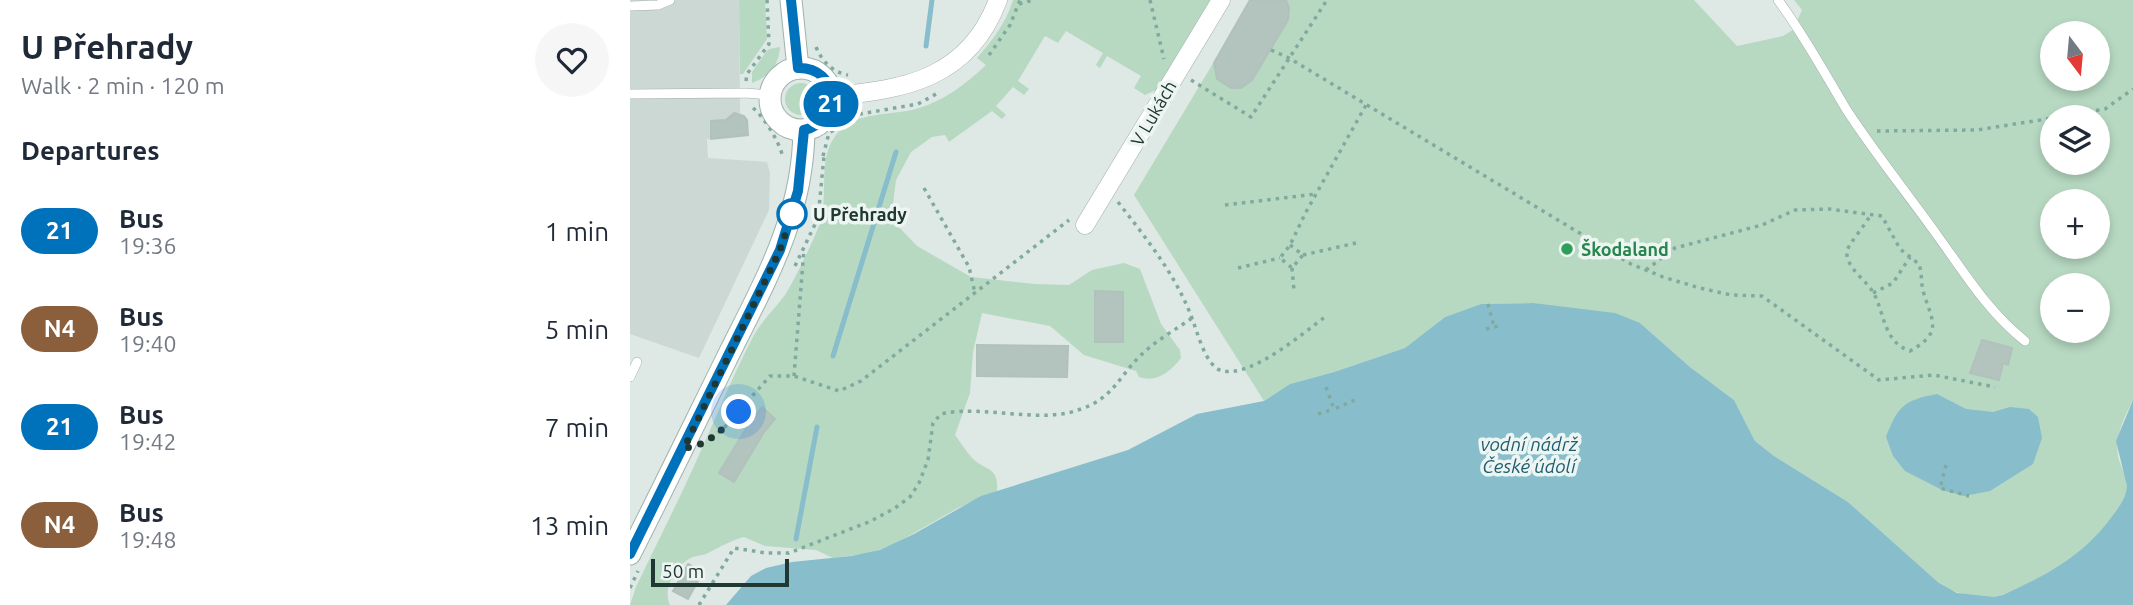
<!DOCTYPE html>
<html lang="en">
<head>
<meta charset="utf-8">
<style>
	:root { --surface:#fff; --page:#f6f6f7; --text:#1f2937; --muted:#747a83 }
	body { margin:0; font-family:Ubuntu,sans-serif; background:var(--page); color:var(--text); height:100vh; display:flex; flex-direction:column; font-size:26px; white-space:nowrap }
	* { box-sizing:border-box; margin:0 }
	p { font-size:23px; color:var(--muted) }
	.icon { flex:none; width:38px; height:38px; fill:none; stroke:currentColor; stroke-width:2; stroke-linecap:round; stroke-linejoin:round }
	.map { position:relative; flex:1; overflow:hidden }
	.sheet { display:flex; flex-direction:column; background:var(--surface); width:630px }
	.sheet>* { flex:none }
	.badge { padding:0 14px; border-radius:23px; font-size:24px; line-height:46px }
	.needle { width:46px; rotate:164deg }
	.controls { position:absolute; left:1410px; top:21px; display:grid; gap:14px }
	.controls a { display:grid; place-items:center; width:70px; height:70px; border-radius:50%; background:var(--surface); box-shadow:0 4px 10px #0003; font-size:35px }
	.scale { position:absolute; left:21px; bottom:18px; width:138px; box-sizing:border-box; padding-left:7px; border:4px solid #203732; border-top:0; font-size:19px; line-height:24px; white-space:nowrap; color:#203732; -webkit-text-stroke:5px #edf5f2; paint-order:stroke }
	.you { position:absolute; width:35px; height:35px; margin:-18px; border:5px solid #fff; border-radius:50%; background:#1a73e8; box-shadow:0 0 0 10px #1a73e833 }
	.map>.badge { position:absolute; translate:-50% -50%; box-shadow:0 0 0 4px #fff }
	h2 { padding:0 21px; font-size:26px; line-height:63px }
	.round { display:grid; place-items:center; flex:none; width:74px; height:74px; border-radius:37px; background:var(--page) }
	.headline { display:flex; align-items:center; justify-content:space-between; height:119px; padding:0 21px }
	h1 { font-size:33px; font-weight:700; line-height:52px }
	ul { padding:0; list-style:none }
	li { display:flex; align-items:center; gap:21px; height:98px; padding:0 21px }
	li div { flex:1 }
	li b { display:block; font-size:26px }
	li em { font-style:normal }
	li .badge { min-width:77px; font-weight:700; text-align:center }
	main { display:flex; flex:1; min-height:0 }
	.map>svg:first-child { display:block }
</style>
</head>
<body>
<main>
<section class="sheet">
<div class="headline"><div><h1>U Přehrady</h1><p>Walk · 2 min · 120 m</p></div><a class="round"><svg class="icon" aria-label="heart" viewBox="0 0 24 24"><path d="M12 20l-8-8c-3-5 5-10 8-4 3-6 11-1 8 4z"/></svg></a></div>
<h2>Departures</h2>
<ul>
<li><span class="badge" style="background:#0072bc;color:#fff">21</span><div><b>Bus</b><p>19:36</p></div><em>1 min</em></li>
<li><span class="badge" style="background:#8b5e3c;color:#fff">N4</span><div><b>Bus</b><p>19:40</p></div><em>5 min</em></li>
<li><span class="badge" style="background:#0072bc;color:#fff">21</span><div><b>Bus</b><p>19:42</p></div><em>7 min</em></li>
<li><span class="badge" style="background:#8b5e3c;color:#fff">N4</span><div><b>Bus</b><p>19:48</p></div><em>13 min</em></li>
</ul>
</section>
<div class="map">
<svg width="1503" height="605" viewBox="0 0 1503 605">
	<rect width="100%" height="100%" fill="#dee8e4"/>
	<path fill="#ccd8d3" d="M0,0H109L110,113L117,120L118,135L77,139L78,158L137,162L140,173L139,210L69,358L0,334Z"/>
	<g fill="#b7d9c2" fill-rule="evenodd">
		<path d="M109,0H135L137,39L113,74H110Z"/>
		<path d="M383,0H583L528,89L515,95L504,88L511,76L477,56L470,68L466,65L473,53L436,31L428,43L415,36L388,81L399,89L394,95L383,87L366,106L376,115L372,119L362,111L319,142L315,135L302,137L281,152L266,180L263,204L269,227L287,246L341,277L405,284L439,285L462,270L494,263L510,269L531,324L550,350L551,358C540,372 527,383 509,377L506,371L454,355L420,326L352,313L343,352L340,393L325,435C330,442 336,451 342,458C355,471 369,466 367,491L328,508L261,546L241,553L203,558L186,550L135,546L114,537C100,541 90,547 78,553C73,556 66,555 61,558C46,565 32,589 40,605H0L6,587C23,551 42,514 59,477C81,430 99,383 123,337C131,321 145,309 155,295C165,279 184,240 190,223C199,196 187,159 206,135C226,109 262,117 289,108C315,100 336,84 356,65L347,58C362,41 376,23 383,0Z"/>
		<path d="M621,0H1064L1107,46L1153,36L1163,30L1172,10L1164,0H1503V400C1494,418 1485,435 1488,456C1491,470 1502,482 1495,497C1476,538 1435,566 1395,585C1386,589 1376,595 1365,597C1346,599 1325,594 1309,583L1218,502L1144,456L1125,441L1104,400L1060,367L1010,323L903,303L851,304L815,317L775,348L704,372L660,384L634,401L504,195ZM1423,33H1468V79H1423ZM1423,117H1468V163H1423ZM1423,201H1468V247H1423ZM1423,285H1468V331H1423Z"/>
		<path d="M150,47C149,66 138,77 122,83V72L136,52L139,49Z"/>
		<circle cx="171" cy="99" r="16"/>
	</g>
	<g fill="#88bdcb">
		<path d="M903,303L985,313L1010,323L1060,367L1104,400L1125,441L1144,456L1218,502L1309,583L1327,593L1364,597L1373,595C1417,575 1455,555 1483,515C1490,506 1496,498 1497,486L1486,441L1503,400V605H96L121,576L136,568L162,562L221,556L250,550L284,534L351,496L498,450L567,414L634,401L660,384L704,372L775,348L815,317L851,304Z"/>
		<path d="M1307,394L1336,409L1363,412L1380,407L1399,409L1408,417L1412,438L1403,464L1360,491L1334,496L1312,490L1275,471L1263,456L1256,437C1268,406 1274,400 1307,394Z"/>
	</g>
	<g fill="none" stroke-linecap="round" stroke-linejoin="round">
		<g stroke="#88bdcb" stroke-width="5">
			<path d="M296,46L302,0"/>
			<path d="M203,356L266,152"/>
			<path d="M166,539L187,427"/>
		</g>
	</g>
	<g fill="#b3c3bd" stroke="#b1c1bb" stroke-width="2">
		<path d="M620,0H656L659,8L658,20L622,80L611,88H601L587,79L584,63Z"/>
		<path d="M104,113L114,116L117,120L118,135L81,139V121L96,120Z"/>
		<path d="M465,291L493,292V342H465Z"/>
		<path d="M1352,340L1382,348L1378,365L1373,363L1369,380L1340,373Z"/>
		<path d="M347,345L438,346L437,377L347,376Z"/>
		<path d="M132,407L145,419L134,432L104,482L89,473L120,422Z"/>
		<path d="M58,564L73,572L58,599L43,591Z"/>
	</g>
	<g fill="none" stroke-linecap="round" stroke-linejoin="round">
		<defs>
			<g id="lane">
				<path d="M1148,0C1174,35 1194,72 1216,109C1244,152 1277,193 1307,235C1334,272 1358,312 1395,341"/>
				<path d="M0,6L28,5L40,0"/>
				<path d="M0,94L116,93L140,95"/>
				<path d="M0,377L7,362"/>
			</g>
			<g id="street">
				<path d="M202,96C275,90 339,78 368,0"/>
				<path d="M455,225L591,0"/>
			</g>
			<g id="secondary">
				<path d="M161,0L168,68"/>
				<circle cx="171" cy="99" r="31"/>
				<path d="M0,554C32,491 63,427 94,364C132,286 173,220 174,130"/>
			</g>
		</defs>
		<use href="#lane" stroke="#a1afab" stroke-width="10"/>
		<use href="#street" stroke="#a1afab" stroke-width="19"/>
		<use href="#secondary" stroke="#9eb3ac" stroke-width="23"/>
		<g stroke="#80aa9f" stroke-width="3.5" stroke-dasharray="3.5 5" stroke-linecap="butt">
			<path d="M520,0L534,59"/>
			<path d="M389,4L403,0"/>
			<path d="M186,47C192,61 202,72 218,75"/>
			<path d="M641,50L659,58L1001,264L1033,277L1070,288L1101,295L1132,296L1249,380L1304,375L1365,387"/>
			<path d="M359,55L380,25L390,0"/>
			<path d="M561,80L621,117L697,0"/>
			<path d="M116,81L117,74L139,44L137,0"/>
			<path d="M123,108C134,117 148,140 152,154"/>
			<path d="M1424,117L1475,109L1503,89"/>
			<path d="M1247,131L1347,130L1423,118"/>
			<path d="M193,156L199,133L230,114L288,104L308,93"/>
			<path d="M294,188L339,267L345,293"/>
			<path d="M488,202C515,237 543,271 560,313C567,329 575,368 593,371C622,377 672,334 695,317"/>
			<path d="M595,205L686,194"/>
			<path d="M660,245L673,255L662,268L650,258L660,245L676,212L736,105"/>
			<path d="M673,255L726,243"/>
			<path d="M165,266L188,218L194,156"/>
			<path d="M608,268L650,258"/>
			<path d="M662,268L664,290"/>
			<path d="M1016,270L1045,248L1132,225L1165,210L1199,209L1252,216L1270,249L1289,264C1292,273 1291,282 1293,291C1302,321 1314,332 1280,351C1253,342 1255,313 1243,292C1236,280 1215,267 1217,251C1218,245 1236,224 1241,214"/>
			<path d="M1243,293L1263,283L1280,257"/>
			<path d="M858,304L864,327"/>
			<path d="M856,329L872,325"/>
			<path d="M164,376L174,249"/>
			<path d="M696,387L704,409L727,399"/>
			<path d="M688,414L704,409"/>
			<path d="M81,438L93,429L140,376H164L209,391L231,381L439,220"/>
			<path d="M1316,465L1310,488L1339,496"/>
			<path d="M0,588L8,571"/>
			<path d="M69,605L104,548L136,553H159L241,521L265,508L280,497L289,483L298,460L303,423L311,414C354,404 410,425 451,409C483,398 488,378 510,356C525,341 545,330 562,318"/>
		</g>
		<use href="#lane" stroke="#fff" stroke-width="9"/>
		<use href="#street" stroke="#fff" stroke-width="18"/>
		<use href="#secondary" stroke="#fff" stroke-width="21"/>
	</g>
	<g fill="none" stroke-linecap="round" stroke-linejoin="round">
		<defs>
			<path id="line" d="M0,554L150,250L168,191L174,130C214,121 209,67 168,68L161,0"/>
		</defs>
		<use href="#line" stroke="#fff" stroke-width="16"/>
		<use href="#line" stroke="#0072bc" stroke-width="10"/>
		<path stroke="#203732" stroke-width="7" stroke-dasharray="0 12.6" d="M109,412C93,429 78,446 54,448L150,250L162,214"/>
	</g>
	<circle fill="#fff" stroke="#0072bc" stroke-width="3.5" cx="162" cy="214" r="14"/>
	<circle fill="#2e9e5b" stroke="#edf5f2" stroke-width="2.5" cx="937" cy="249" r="7"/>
	<g text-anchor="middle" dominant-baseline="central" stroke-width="7" stroke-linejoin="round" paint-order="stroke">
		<g font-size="18" fill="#203732" stroke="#edf5f2">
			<text transform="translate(523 113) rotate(-60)">V Lukách</text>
		</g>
		<g font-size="18" font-weight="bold" fill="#203732" stroke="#edf5f2" text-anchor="start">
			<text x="183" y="214">U Přehrady</text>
		</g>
		<g font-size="18" font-weight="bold" fill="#27864d" stroke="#edf5f2" text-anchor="start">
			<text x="951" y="249">Škodaland</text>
		</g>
		<g font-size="19" font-style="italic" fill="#1f5d6e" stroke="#edf5f2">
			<text x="899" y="444">vodní nádrž<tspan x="899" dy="22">České údolí</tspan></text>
		</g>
	</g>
</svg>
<div class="controls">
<a><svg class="needle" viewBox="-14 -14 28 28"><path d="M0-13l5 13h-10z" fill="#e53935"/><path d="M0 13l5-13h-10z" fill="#747a83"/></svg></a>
<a><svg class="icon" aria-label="layers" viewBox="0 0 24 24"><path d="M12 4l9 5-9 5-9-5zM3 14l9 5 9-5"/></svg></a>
<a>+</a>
<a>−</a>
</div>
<div class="scale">50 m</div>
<div class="you" style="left:109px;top:412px"></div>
<b class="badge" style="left:201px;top:104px;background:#0072bc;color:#fff">21</b>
</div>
</main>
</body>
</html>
